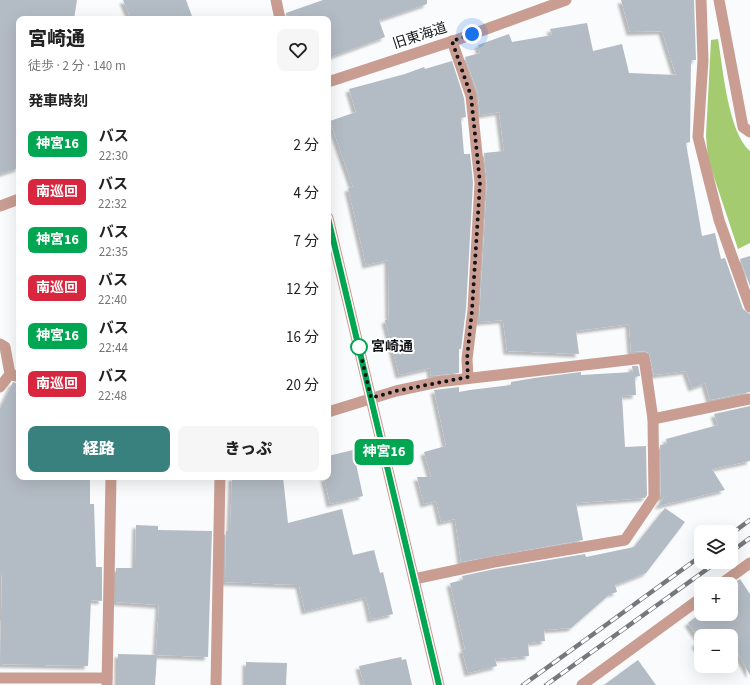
<!DOCTYPE html>
<html lang="ja">
<head>
<meta charset="utf-8">
<style>
	:root { --surface:#fff; --page:#f6f6f6; --text:#222; --muted:#767676; --accent:#39817e }
	body { margin:0; font-family:"Source Sans 3","Noto Sans JP",sans-serif; background:var(--page); color:var(--text); height:100vh; display:flex; flex-direction:column; font-size:15px; white-space:nowrap }
	* { box-sizing:border-box; margin:0 }
	p { font-size:13px; color:var(--muted) }
	.icon { flex:none; width:22px; height:22px; fill:none; stroke:currentColor; stroke-width:2; stroke-linecap:round; stroke-linejoin:round }
	.map { position:relative; flex:1; overflow:hidden }
	.panel { position:absolute; left:16px; top:16px; width:315px; height:464px; display:flex; flex-direction:column; background:var(--surface); border-radius:8px; box-shadow:0 4px 16px #0002 }
	.panel>* { flex:none }
	.badge { padding:0 8px; border-radius:6px; font-size:14px; line-height:26px }
	.buttons { position:absolute; left:694px; top:525px; display:grid; gap:8px }
	.buttons a { display:grid; place-items:center; width:44px; height:44px; border-radius:8px; background:var(--surface); box-shadow:0 4px 16px #0002; font-size:20px }
	.you { position:absolute; width:20px; height:20px; margin:-10px; border:3px solid #fff; border-radius:50%; background:#1a73e8; box-shadow:0 0 0 6px #1a73e833 }
	.map>.badge { position:absolute; translate:-50% -50%; box-shadow:0 0 0 2px #fff }
	h2 { padding:0 12px; font-size:15px; line-height:36px }
	.round { display:grid; place-items:center; flex:none; width:42px; height:42px; border-radius:8px; background:var(--page) }
	.head { display:flex; align-items:center; justify-content:space-between; height:68px; padding:0 12px }
	h1 { font-size:19px; font-weight:800; line-height:30px }
	.action { display:flex; gap:8px; margin-top:auto; padding:8px 12px }
	.action a { flex:1; height:46px; border-radius:8px; background:var(--accent); color:#fff; font-size:16px; font-weight:800; line-height:46px; text-align:center }
	.action a+a { background:var(--page); color:var(--text) }
	ul { padding:0; list-style:none }
	li { display:flex; align-items:center; gap:12px; height:48px; padding:0 12px }
	li div { flex:1 }
	li b { display:block; font-size:15px }
	li em { font-style:normal }
	li .badge { min-width:44px; font-weight:700; text-align:center }
	.map>svg:first-child { display:block }
</style>
</head>
<body>
<div class="map">
<svg width="750" height="685" viewBox="0 0 750 685">
	<defs>
		<filter id="shadow"><feDropShadow dx="-3.5" dy="3.5" stdDeviation="1" flood-color="#0004"/></filter>
	</defs>
	<rect width="100%" height="100%" fill="#f9fbfd"/>
	<path fill="#a5cb70" d="M718,39C723,69 728,132 750,151V243L738,249L708,159L706,136L711,40Z"/>
	<g fill="#b3bbc4" filter="url(#shadow)">
		<path d="M0,0H77L74,19H19V168L0,174Z"/>
		<path d="M123,0H186L193,19H131Z"/>
		<path d="M323,0H427V4L379,20L385,37L328,58V19H287L286,13Z"/>
		<path d="M621,0H694L696,60H691L690,142L686,143L702,236L715,233L721,259L725,258L743,309L750,314V392L710,400L705,383L692,388L686,371L654,375L649,353L644,351L631,352L629,324L576,331L579,354L507,351L503,320L479,322L487,183L484,153L504,151L499,112L480,115L478,94L465,57L480,53L478,45L509,34L512,42L552,35L550,29L587,23L593,51L622,44L629,73L676,75L662,31L630,32Z"/>
		<path d="M452,61L464,98L466,117L461,118L464,154H470L473,183L466,309L461,349H459V373L431,376L430,368L399,375L385,320L389,319L388,260L366,265L348,188L353,187L330,121L356,112L349,89L405,74L424,67L425,69Z"/>
		<path d="M750,256V286L740,259Z"/>
		<path d="M632,366H638L640,376L635,377L636,395L622,396L625,447L646,446L647,495L645,498L576,503L583,540L461,562L455,519L441,522L436,501L424,504L417,477H431L424,452L446,446L434,390L459,387V392L470,390L511,385V382L534,378L581,372V375L633,372Z"/>
		<path d="M13,382L19,384V477H90V504H94L96,567H102V601L91,600L88,666L0,664L2,574H0V409Z"/>
		<path d="M750,406V461L712,469L725,490L658,506L664,497H661L660,445L667,444L666,439L718,425L714,414Z"/>
		<path d="M353,450L363,496L330,504L324,477H328V456Z"/>
		<path d="M232,477H283L288,523L342,509L353,555L374,550L380,573L383,572L393,614L371,619L366,597L305,611L299,585L225,582L226,531H230Z"/>
		<path d="M665,508L685,522L646,573L615,585L617,592L610,594L571,628L544,630L545,641L528,643L529,656L495,659L497,666L468,673L462,650L465,649L450,583L463,580L462,576L495,569L585,554L586,557L634,547Z"/>
		<path d="M136,525L158,526V530L212,531L208,657L156,655L159,605L116,602V568H135Z"/>
		<path d="M740,579L750,594V675L733,645L731,647V636H701V653L695,644L700,640L688,623L701,613L731,614V585Z"/>
		<path d="M118,654L157,655L155,685H118Z"/>
		<path d="M401,657L402,660L406,659L412,685H364L359,666Z"/>
		<path d="M638,660L656,685H604Z"/>
		<path d="M246,662L287,663L286,685H246Z"/>
	</g>
	<g fill="none" stroke-linecap="round" stroke-linejoin="round">
		<g stroke="#c99d91" stroke-width="11">
			<path d="M701,0L703,60L698,137L719,220L750,307"/>
			<path d="M719,0L743,127L750,132"/>
			<path d="M452,41L471,96L480,183L473,310L467,359L468,377"/>
			<path d="M0,344L5,347L10,374"/>
		</g>
		<g stroke="#c99d91" stroke-width="11">
			<path d="M328,82L459,39L566,0"/>
			<path d="M0,206L19,199"/>
			<path d="M0,387L10,374L19,377"/>
			<path d="M328,412L396,391L438,382L644,358L653,419L750,399"/>
			<path d="M414,579L494,562L625,540L654,497L653,419"/>
			<path d="M721,584L750,563"/>
			<path d="M0,678H107"/>
			<path d="M107,685L111,477"/>
			<path d="M216,685L220,477"/>
			<path d="M582,685L701,598"/>
		</g>
		<g stroke="#c99d91" stroke-width="11">
			<path d="M276,0L280,19"/>
			<path d="M328,218L439,685"/>
		</g>
		<defs>
			<g id="rail">
				<path d="M731,534L750,520"/>
				<path d="M731,552L750,538"/>
				<path d="M523,685L701,556"/>
				<path d="M546,685L717,562"/>
			</g>
		</defs>
		<use href="#rail" stroke="#76787b" stroke-width="4.5"/>
		<use href="#rail" stroke="#fff" stroke-width="3" stroke-dasharray="9" stroke-linecap="butt"/>
	</g>
	<g fill="none" stroke-linecap="round" stroke-linejoin="round">
		<defs>
			<path id="line" d="M328,218L439,685"/>
		</defs>
		<use href="#line" stroke="#fff" stroke-width="9"/>
		<use href="#line" stroke="#00a651" stroke-width="6"/>
		<path stroke="#121418" stroke-width="4" stroke-dasharray="0 7.2" d="M359,347L371,398L396,391L468,377L467,359L472,310L480,183L471,96L452,41L472,34"/>
	</g>
	<circle fill="#fff" stroke="#00a651" stroke-width="2" cx="359" cy="347" r="8"/>
	<g text-anchor="middle" dominant-baseline="central" stroke-width="4" stroke-linejoin="round" paint-order="stroke">
		<g font-size="14" fill="#121418" stroke="#fff">
			<text transform="translate(420 36) rotate(-18)">旧東海道</text>
		</g>
		<g font-size="14" font-weight="bold" fill="#121418" stroke="#fff" text-anchor="start">
			<text x="371" y="347">宮崎通</text>
		</g>
	</g>
</svg>
<div class="buttons">
<a><svg class="icon" aria-label="layers" viewBox="0 0 24 24"><path d="M12 4l9 5-9 5-9-5zM3 14l9 5 9-5"/></svg></a>
<a>+</a>
<a>−</a>
</div>
<div class="you" style="left:472px;top:34px"></div>
<b class="badge" style="left:384px;top:452px;background:#00a651;color:#fff">神宮16</b>
<section class="panel">
<div class="head"><div><h1>宮崎通</h1><p>徒歩 · 2 分 · 140 m</p></div><a class="round"><svg class="icon" aria-label="heart" viewBox="0 0 24 24"><path d="M12 20l-8-8c-3-5 5-10 8-4 3-6 11-1 8 4z"/></svg></a></div>
<h2>発車時刻</h2>
<ul>
<li><span class="badge" style="background:#00a651;color:#fff">神宮16</span><div><b>バス</b><p>22:30</p></div><em>2 分</em></li>
<li><span class="badge" style="background:#d7263d;color:#fff">南巡回</span><div><b>バス</b><p>22:32</p></div><em>4 分</em></li>
<li><span class="badge" style="background:#00a651;color:#fff">神宮16</span><div><b>バス</b><p>22:35</p></div><em>7 分</em></li>
<li><span class="badge" style="background:#d7263d;color:#fff">南巡回</span><div><b>バス</b><p>22:40</p></div><em>12 分</em></li>
<li><span class="badge" style="background:#00a651;color:#fff">神宮16</span><div><b>バス</b><p>22:44</p></div><em>16 分</em></li>
<li><span class="badge" style="background:#d7263d;color:#fff">南巡回</span><div><b>バス</b><p>22:48</p></div><em>20 分</em></li>
</ul>
<div class="action"><a>経路</a><a>きっぷ</a></div>
</section>
</div>
</body>
</html>
